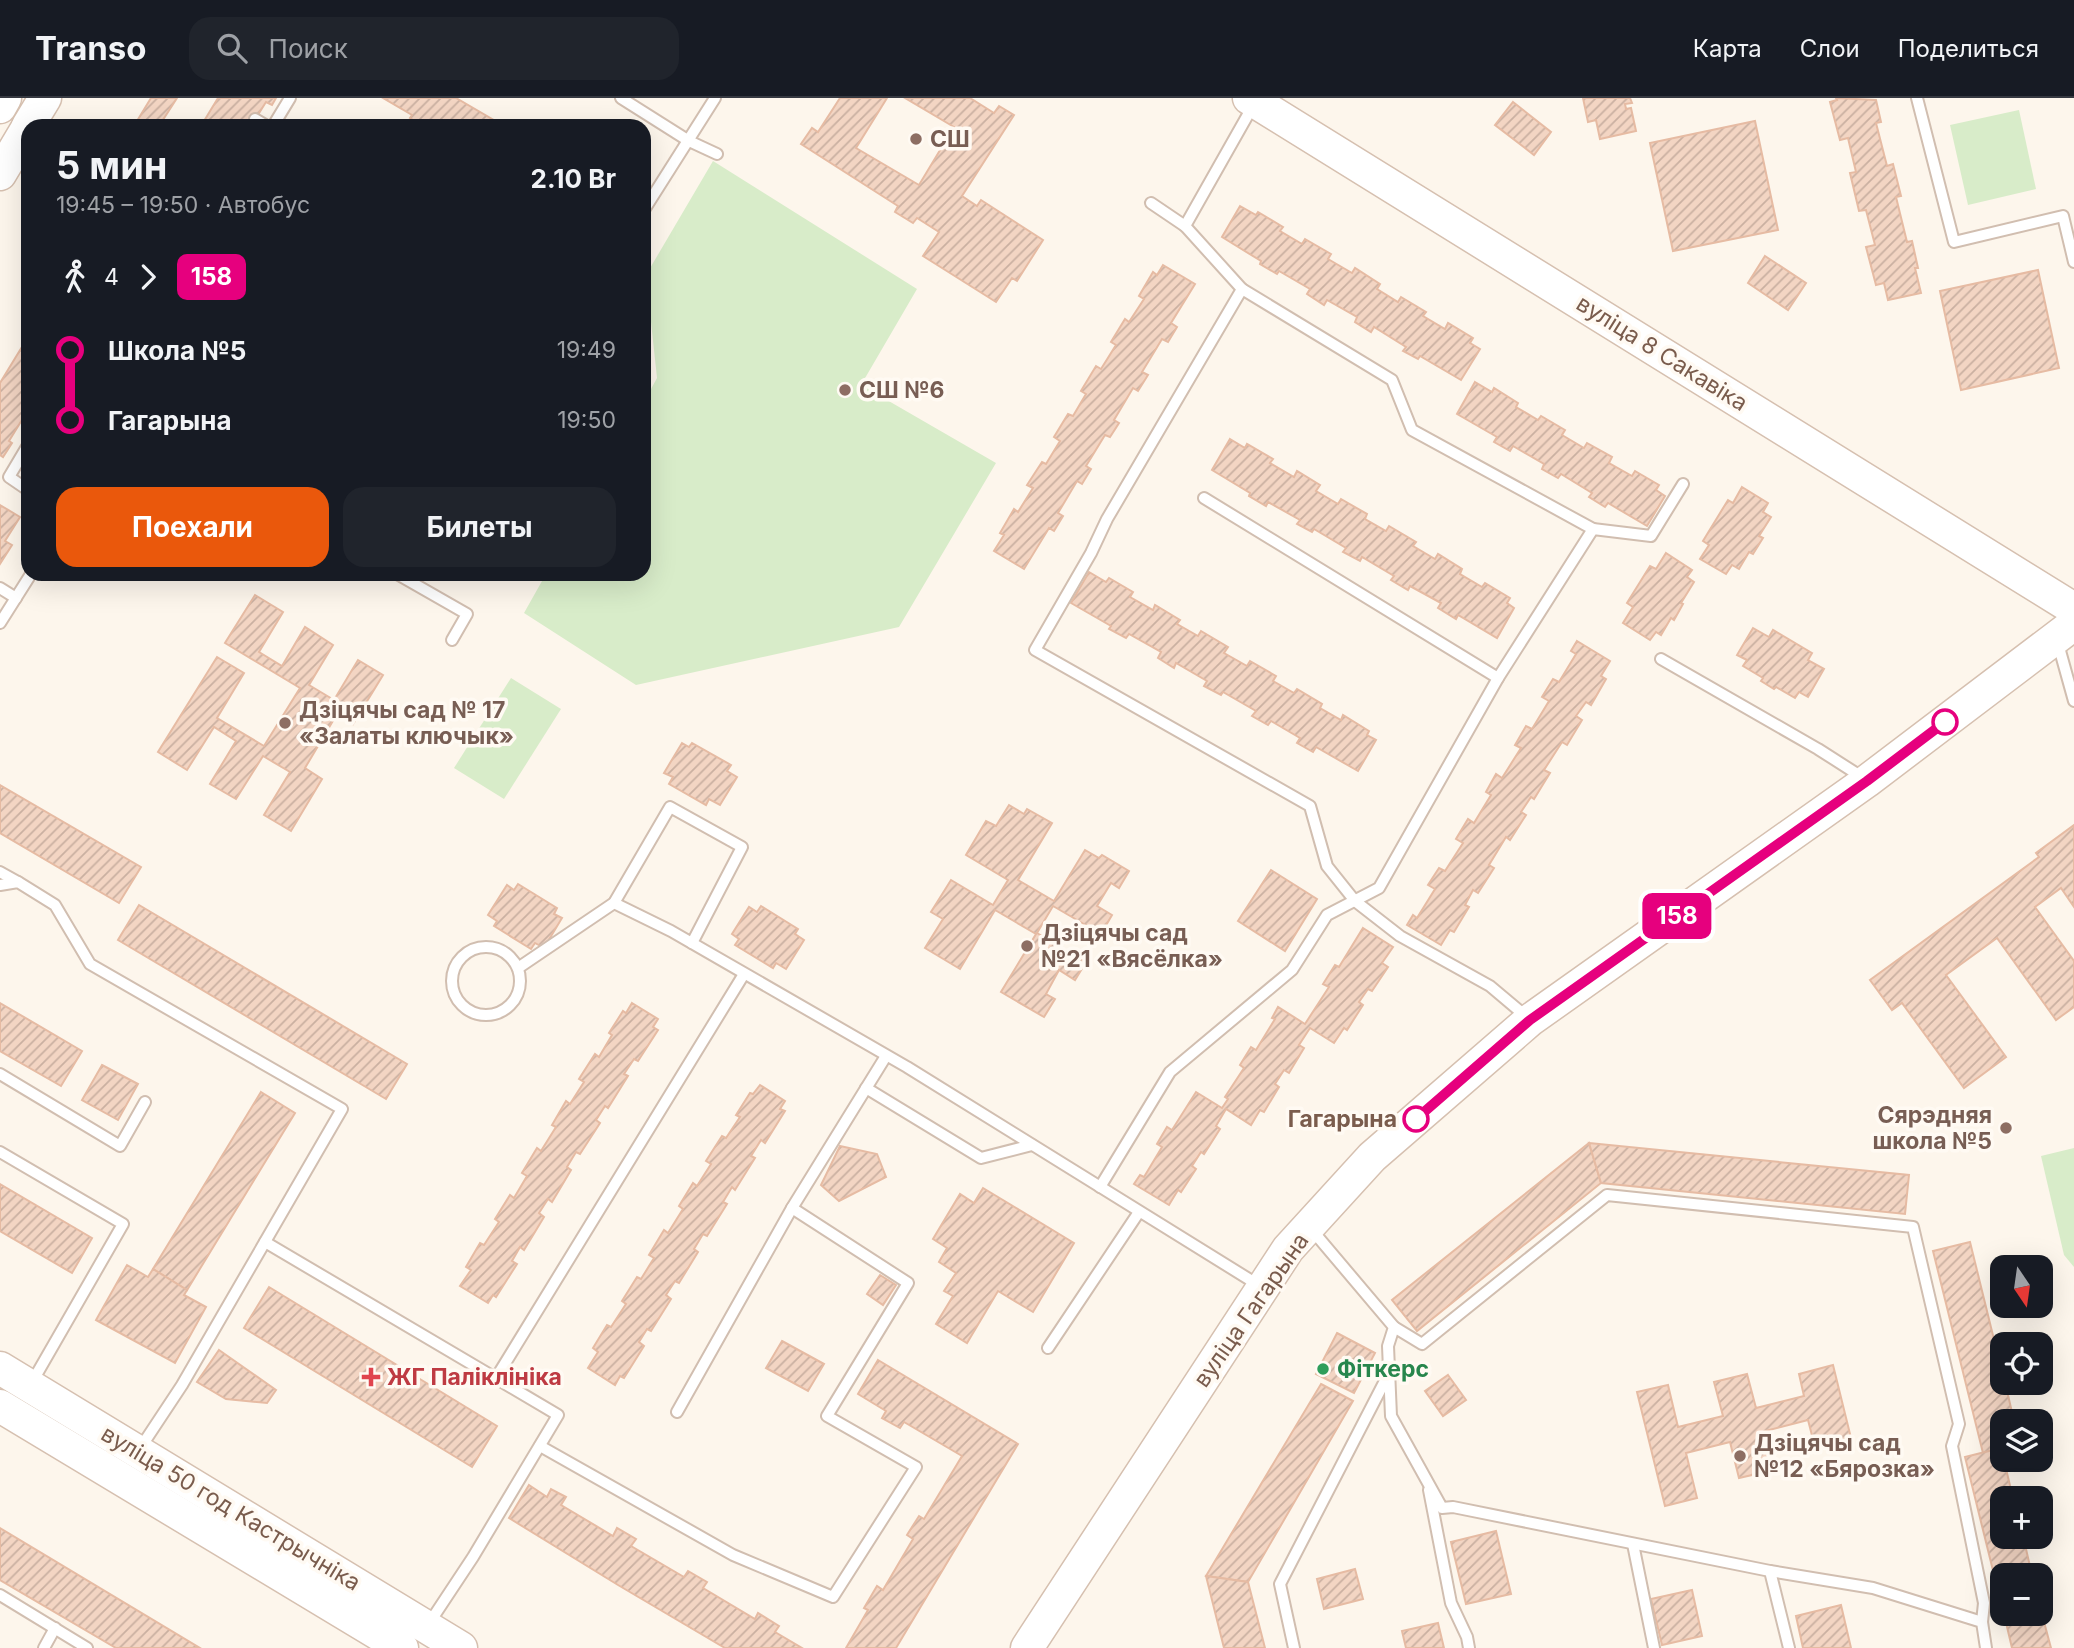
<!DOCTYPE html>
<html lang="ru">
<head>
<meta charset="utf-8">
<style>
	:root { --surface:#171b24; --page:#20242c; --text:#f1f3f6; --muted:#9ea1a6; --line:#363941; --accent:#ea580c }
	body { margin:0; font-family:Inter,sans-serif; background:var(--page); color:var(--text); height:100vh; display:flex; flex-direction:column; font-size:26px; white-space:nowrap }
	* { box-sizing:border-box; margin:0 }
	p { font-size:23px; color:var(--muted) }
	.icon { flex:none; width:38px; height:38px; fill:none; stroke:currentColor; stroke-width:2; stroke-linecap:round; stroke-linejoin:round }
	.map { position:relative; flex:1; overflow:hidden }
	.details { position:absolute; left:21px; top:21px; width:630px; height:462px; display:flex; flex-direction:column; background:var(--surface); border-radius:21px; box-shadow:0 7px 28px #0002 }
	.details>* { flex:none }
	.badge { padding:0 14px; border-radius:10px; font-size:24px; line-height:46px }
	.needle { width:46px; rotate:167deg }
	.buttons { position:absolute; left:1990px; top:1157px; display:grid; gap:14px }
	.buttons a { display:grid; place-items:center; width:63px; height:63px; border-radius:14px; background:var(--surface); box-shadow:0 7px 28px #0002; font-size:35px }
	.map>.badge { position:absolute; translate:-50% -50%; box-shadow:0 0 0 4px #fff }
	.legs { display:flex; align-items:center; gap:10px; height:77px; padding:0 35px; font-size:23px }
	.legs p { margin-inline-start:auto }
	.headline { display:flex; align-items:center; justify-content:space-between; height:119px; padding:0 35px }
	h1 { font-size:38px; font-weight:700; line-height:52px }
	.action { display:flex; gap:14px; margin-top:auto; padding:14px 35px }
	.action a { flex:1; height:80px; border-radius:21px; background:var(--accent); color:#fff; font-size:28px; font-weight:700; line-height:80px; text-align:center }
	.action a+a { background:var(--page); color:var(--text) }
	ul { padding:0 35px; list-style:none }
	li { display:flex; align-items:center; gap:24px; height:70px; font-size:26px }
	li i { display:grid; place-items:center; width:10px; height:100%; margin:0 9px; background:currentColor }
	li i::after { content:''; width:18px; height:18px; margin:-9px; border:5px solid; border-radius:50%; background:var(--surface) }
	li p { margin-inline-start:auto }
	li:first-child i { background:linear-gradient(#0000 50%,currentColor 0) }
	li:last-child i { background:linear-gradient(currentColor 50%,#0000 0) }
	header { display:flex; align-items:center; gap:42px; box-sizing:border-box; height:98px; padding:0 35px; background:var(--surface); border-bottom:2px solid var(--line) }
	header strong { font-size:33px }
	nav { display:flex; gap:38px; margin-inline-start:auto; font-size:24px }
	.search { width:490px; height:63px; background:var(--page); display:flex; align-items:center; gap:18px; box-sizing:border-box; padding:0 24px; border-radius:21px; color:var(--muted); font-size:26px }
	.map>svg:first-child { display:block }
</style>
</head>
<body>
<header>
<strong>Transo</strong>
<div class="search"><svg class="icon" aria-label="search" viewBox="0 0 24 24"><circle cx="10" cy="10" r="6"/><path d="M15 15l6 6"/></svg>Поиск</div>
<nav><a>Карта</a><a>Слои</a><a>Поделиться</a></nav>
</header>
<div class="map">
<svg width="2074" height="1550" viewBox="0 0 2074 1550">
	<defs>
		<pattern id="building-hatch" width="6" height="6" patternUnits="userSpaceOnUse" patternTransform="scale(1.75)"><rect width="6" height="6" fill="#f3d5c3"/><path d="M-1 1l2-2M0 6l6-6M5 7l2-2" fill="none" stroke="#cab0a1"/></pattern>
	</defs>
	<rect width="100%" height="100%" fill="#fdf6ec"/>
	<g fill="#d8ecc9">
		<path d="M2019,12L2036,91L1968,107L1950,27Z"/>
		<path d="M713,63L917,191L861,287L996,365L899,529L636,587L524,515L546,476H644V304L657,280L646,177Z"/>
		<path d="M511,580L561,611L504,701L454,670Z"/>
		<path d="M2074,1050V1169L2064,1157L2041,1058Z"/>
	</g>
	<g fill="url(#building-hatch)" stroke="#e6bba3" stroke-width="2">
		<path d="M151,0H177L159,28H134Z"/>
		<path d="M218,0H276L272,7L266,4L251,28H201Z"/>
		<path d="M383,0H456L504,28H435L430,25L428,28H422L410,20L412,17Z"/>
		<path d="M840,0H887L856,50L919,87L954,29L905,0H970L994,15L999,8L1014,17L962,98L977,108L981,102L1043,142L1017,183L1012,180L996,204L923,158L939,134L917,120L913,125L895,114L898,108L801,46L812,30L818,34Z"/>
		<path d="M1583,0H1630L1632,5L1625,6L1626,11L1631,10L1636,33L1600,41L1596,22L1588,24Z"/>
		<path d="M1836,0L1876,2L1881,24L1876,25L1887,68L1893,66L1901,98L1896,99L1907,144L1912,143L1918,170H1915L1921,195L1888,202L1884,185L1876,187L1866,149L1875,147L1866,112L1859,113L1850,75L1856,74L1848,40L1840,42L1830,4L1837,2Z"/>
		<path d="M1513,4L1551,34L1534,57L1495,27Z"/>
		<path d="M1755,23L1778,132L1673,153L1650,45Z"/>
		<path d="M1240,108L1256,117L1258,114L1283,129L1280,133L1302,146L1305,141L1331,156L1328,161L1352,175L1355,170L1380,186L1377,191L1398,204L1401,199L1426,214L1423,218L1445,231L1448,225L1473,240L1470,245L1480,251L1461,282L1420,258L1418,261L1403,253L1406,249L1374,229L1371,234L1355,224L1357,219L1327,202L1324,207L1307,196L1310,191L1279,173L1277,176L1260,166L1261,163L1222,139Z"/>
		<path d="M1765,158L1806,185L1788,212L1748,185Z"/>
		<path d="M1163,167L1195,186L1171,225L1177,229L1168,244L1162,241L1142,274L1148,277L1138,293L1133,290L1114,322L1119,325L1110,339L1105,337L1086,368L1091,371L1082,386L1077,383L1058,415L1063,418L1054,433L1049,430L1024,471L994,453L1004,437L1000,435L1014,411L1018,414L1033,390L1027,387L1042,364L1046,366L1060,343L1054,339L1068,316L1073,318L1086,296L1081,293L1096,268L1101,271L1116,247L1111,244L1125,221L1129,224L1144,201L1139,198L1153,174L1157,177Z"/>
		<path d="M2038,172L2059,270L1961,292L1940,193Z"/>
		<path d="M28,239V312L9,343L12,345L3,359L0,357V285Z"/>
		<path d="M1475,284L1492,294L1494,290L1518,305L1516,309L1538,322L1541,318L1565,332L1562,337L1584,350L1587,345L1612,359L1609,365L1632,378L1635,373L1659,387L1656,392L1665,398L1647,428L1608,405L1605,409L1589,399L1592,395L1561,376L1558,380L1542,371L1544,366L1513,348L1510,353L1494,344L1497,339L1457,316Z"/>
		<path d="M1230,341L1245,350L1247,346L1273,361L1270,365L1294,379L1297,373L1320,387L1316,393L1338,406L1341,401L1367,416L1365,421L1386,433L1389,428L1416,444L1413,448L1435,461L1438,456L1462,471L1460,476L1482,489L1485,485L1510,500L1507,505L1514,510L1497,540L1458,517L1456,521L1438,510L1441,505L1410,488L1408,492L1391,482L1394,478L1362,459L1360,463L1343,454L1346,450L1314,431L1312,434L1297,426L1300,422L1268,404L1266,408L1249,398L1250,395L1212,372Z"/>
		<path d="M1742,389L1768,405L1763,414L1771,419L1759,438L1763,440L1753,456L1749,454L1739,471L1732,467L1726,476L1700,461L1709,447L1703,443L1728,402L1733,405Z"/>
		<path d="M0,407L20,419L5,443L12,447L0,466Z"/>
		<path d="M1666,455L1692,472L1687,479L1694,484L1681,505L1683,506L1674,522L1671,520L1661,537L1656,534L1650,542L1623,525L1633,509L1627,505L1650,468L1656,471Z"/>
		<path d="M1089,474L1106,484L1109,480L1133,494L1130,499L1153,512L1155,507L1180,522L1177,526L1198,538L1201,533L1228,549L1224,555L1247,568L1250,563L1276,578L1273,583L1294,595L1297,591L1322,606L1320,610L1341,622L1343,617L1369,633L1367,637L1376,642L1358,673L1316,649L1313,654L1297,645L1300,640L1271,623L1268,627L1252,618L1256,613L1223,594L1221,597L1204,588L1207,583L1176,565L1174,570L1158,560L1161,554L1129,536L1126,540L1109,531L1111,528L1071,505Z"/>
		<path d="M255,497L283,514L259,554L282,568L305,529L333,547L309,587L334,602L358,562L383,577L353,626L337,616L305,670L322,681L291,733L264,717L290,674L263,658L236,701L210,686L236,643L214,629L187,672L158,654L217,559L244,575L217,620L264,648L300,590L225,545Z"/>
		<path d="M1753,530L1769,539L1773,532L1812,555L1808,562L1824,571L1808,599L1799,594L1795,600L1776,589L1774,591L1761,583L1763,580L1743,568L1747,562L1737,557Z"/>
		<path d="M1577,543L1610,563L1601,578L1606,581L1591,607L1586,604L1576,618L1582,622L1567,647L1562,644L1544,672L1550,675L1534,701L1531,699L1521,714L1526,717L1510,742L1506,739L1489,767L1494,770L1478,795L1473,792L1465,807L1469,809L1454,834L1450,832L1441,847L1407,827L1413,817L1417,820L1435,791L1428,787L1439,770L1445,773L1463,745L1456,741L1468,721L1474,725L1491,697L1486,694L1496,676L1502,680L1521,650L1515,647L1526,628L1532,631L1549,603L1542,599L1553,581L1559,584L1576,556L1571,553Z"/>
		<path d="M682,645L689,649L692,645L731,667L727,673L737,679L720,707L709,701L706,707L669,686L673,679L664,675Z"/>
		<path d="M0,687L141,769L119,805L0,735Z"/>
		<path d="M1009,707L1024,716L1027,711L1052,725L1018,782L1054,803L1085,752L1099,760L1102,757L1129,773L1119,790L1111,785L1097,808L1112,817L1101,836L1053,808L1037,835L1086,864L1075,882L1059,872L1046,896L1055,901L1044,919L1001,894L1036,836L995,812L960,871L925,850L943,821L931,814L951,782L993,807L1008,782L966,757L986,723L996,728Z"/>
		<path d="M2074,727V809L2061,790L2035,809L2074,863V909L2056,922L1997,840L1946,877L2006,959L1964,990L1902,905L1892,912L1870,882L2039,759L2036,755Z"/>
		<path d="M1271,772L1317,801L1285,853L1238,823Z"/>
		<path d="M518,786L557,810L554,816L562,820L544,850L535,845L531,851L494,828L497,823L488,817L507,787L514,792Z"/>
		<path d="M139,807L407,966L386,1001L118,842Z"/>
		<path d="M761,808L798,831L795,836L804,842L786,871L776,865L773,870L735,847L739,841L732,836L749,809L757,814Z"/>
		<path d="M1363,830L1393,849L1382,865L1388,869L1372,893L1368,891L1359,904L1363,907L1347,932L1344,930L1334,945L1310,930L1299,947L1304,950L1289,975L1284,972L1275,986L1279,989L1264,1014L1260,1012L1251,1027L1226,1011L1216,1028L1220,1031L1204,1056L1201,1054L1192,1068L1196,1071L1181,1094L1178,1092L1169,1107L1134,1086L1140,1077L1144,1079L1162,1049L1157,1046L1167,1029L1172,1032L1196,994L1222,1010L1228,1001L1225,999L1244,970L1240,967L1251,949L1256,952L1275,921L1272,920L1278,909L1305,926L1329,889L1323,886L1335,867L1339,869Z"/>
		<path d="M0,905L82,953L61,988L0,953Z"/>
		<path d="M632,905L658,921L653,929L658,932L638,963L634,961L624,976L628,978L608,1010L605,1008L596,1022L600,1025L580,1056L576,1054L567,1069L571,1072L552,1104L548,1101L539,1115L544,1119L524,1152L520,1149L512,1163L517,1166L496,1199L493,1197L488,1205L460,1188L471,1172L466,1169L480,1145L484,1147L499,1124L495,1121L510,1097L514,1100L527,1078L522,1075L537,1050L541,1053L556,1029L552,1027L566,1003L570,1006L584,984L579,981L595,956L599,959L612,937L609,935L623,913L626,915Z"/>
		<path d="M102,967L138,986L118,1022L82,1002Z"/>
		<path d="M760,987L785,1003L780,1011L785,1013L765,1045L761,1042L751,1058L755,1060L735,1092L732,1089L723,1104L727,1106L707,1138L703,1136L694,1151L698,1154L679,1185L675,1183L666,1197L671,1201L651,1233L647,1231L639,1244L644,1248L624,1280L620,1278L615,1287L588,1270L598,1254L593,1250L607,1227L611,1229L626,1206L622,1203L637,1179L641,1181L654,1160L649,1157L664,1132L668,1135L683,1111L679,1108L693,1085L697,1088L711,1066L706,1063L722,1038L726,1040L740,1019L736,1017L750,995L753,996Z"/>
		<path d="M261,994L295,1015L187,1192L153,1171Z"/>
		<path d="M1589,1045L1601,1085L1417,1233L1392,1202Z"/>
		<path d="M1589,1045L1909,1077L1905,1116L1601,1085Z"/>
		<path d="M840,1048L877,1056L886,1079L839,1103L821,1087Z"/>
		<path d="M0,1086L92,1140L72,1175L0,1133Z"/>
		<path d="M983,1090L1074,1145L1033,1214L998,1193L967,1245L936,1226L953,1198L944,1193L956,1175L939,1164L947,1150L933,1141L960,1096L974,1105Z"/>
		<path d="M1970,1144L2002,1274V1284H2005L2014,1323H2002V1350L1983,1355L1933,1153Z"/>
		<path d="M127,1167L148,1179L153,1171L187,1192L184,1197L206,1209L175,1265L96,1222Z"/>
		<path d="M880,1177L896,1187L883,1207L867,1196Z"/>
		<path d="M269,1189L497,1328L472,1369L244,1230Z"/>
		<path d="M1337,1235L1375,1255L1354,1295L1316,1276Z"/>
		<path d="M782,1243L824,1266L808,1293L766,1270Z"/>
		<path d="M219,1252L276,1292L267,1305L226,1301L197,1284Z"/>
		<path d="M878,1262L1018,1346L896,1550H846L868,1512L864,1510L877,1488L883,1492L913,1441L907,1437L919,1418L924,1421L962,1358L904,1324L900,1330L882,1320L886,1313L858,1296Z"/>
		<path d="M1833,1267L1851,1340L1815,1349L1808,1322L1765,1333L1774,1372L1739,1380L1730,1344L1686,1355L1697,1400L1665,1408L1637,1294L1668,1287L1678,1329L1723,1318L1714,1284L1747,1276L1756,1310L1804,1298L1799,1276Z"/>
		<path d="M1448,1277L1466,1302L1443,1318L1425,1293Z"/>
		<path d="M1321,1286L1353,1303L1248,1484L1206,1478Z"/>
		<path d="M2001,1350L2013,1400H2002V1438H2023L2032,1477H2002V1509L1965,1359Z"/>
		<path d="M529,1387L547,1399L551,1391L566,1399L561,1407L613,1438L617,1430L636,1441L631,1448L684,1479L688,1473L707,1484L703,1490L755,1521L758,1515L779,1528L775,1534L802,1550H725L618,1487L509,1420Z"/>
		<path d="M0,1430L200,1550H116L0,1482Z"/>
		<path d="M1496,1433L1511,1496L1466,1506L1451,1444Z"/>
		<path d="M1355,1471L1363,1501L1324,1511L1317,1481Z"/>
		<path d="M1206,1478L1248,1484L1265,1550H1224Z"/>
		<path d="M1692,1492L1702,1538L1662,1547L1651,1501Z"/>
		<path d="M1841,1507L1851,1550H1803L1796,1518Z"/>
		<path d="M2040,1509L2051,1550H2012L2004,1516H2040Z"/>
		<path d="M1438,1525L1444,1550H1406L1402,1533Z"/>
	</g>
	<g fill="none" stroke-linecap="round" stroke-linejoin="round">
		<defs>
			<g id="service">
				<path d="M621,0L689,43L717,56"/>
				<path d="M1917,0L1954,144L2063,118L2074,164"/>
				<path d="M1254,6L1185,128L1242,191L1107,421L1091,455L1035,552L1310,708L1327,768L1355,803L1400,838L1490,888L1528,920"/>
				<path d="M255,21L267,28"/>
				<path d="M273,28L290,0"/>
				<path d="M1151,105L1185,128"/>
				<path d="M644,112L715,0"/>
				<path d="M28,347L9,379L28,392"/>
				<path d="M1204,400L1498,580"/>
				<path d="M1593,431L1651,438L1683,386"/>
				<path d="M397,476L467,516L452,542"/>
				<path d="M0,490L16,500"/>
				<path d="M0,525L31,476"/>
				<path d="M2057,542L2074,603"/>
				<path d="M1661,561L1818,651L1865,681"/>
				<path d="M0,774L18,784"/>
				<path d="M0,787L18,784L55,807L90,866L342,1011L182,1287L139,1352"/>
				<path d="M614,805L671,833L907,969L1260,1188"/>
				<circle cx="486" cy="883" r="34"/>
				<path d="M518,870L614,805L670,709L742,749L692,845"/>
				<path d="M0,976L120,1048L145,1004"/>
				<path d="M866,990L981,1060L1032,1047"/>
				<path d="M0,1054L123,1126L31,1286"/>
				<path d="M1100,1089L1170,974L1292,872L1327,817L1379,790L1498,580L1593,431L1412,332L1392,282L1242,191"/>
				<path d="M1312,1132L1394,1229L1388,1248L1391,1318L1442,1410L1453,1409L1770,1473L1789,1550"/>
				<path d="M265,1144L558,1317L473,1459L428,1527"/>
				<path d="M1394,1229L1422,1246L1607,1097L1913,1129L1959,1326L1952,1348L1984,1505L1982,1524"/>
				<path d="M1048,1250L1139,1114"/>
				<path d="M496,1280L744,876"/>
				<path d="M677,1314L792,1110L886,958"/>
				<path d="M540,1348L733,1457L833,1499L916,1369L827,1318L908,1185L792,1110"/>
				<path d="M1429,1392L1451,1505L1467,1539L1469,1550"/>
				<path d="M1633,1446L1654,1550"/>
				<path d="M1770,1473L1873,1490L1982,1524L1986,1550"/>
				<path d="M0,1497L87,1550"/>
				<path d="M44,1550L55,1530"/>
				<path d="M1294,1550L1280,1486L1388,1277"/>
			</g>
			<g id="secondary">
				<path d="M1249,0L2074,511"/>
				<path d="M0,9L5,0"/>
				<path d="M28,28L45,0"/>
				<path d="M0,76L28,29"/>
				<path d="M0,1270L461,1550"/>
				<path d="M0,1308L402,1550"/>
				<path d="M1027,1550L1288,1151L1372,1059L1530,922L1867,683L2074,526"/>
			</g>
		</defs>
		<use href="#service" stroke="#d1beb0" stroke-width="14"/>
		<use href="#secondary" stroke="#d6c0b0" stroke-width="35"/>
		<use href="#service" stroke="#fff" stroke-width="10"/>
		<use href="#secondary" stroke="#fff" stroke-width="32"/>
	</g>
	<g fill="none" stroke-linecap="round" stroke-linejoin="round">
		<defs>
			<path id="line-1" d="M1416,1021L1530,922L1867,683L1945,624"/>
		</defs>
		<use href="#line-1" stroke="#fff" stroke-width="16"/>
		<use href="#line-1" stroke="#e6007e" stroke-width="10"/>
	</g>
	<g fill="#8d6e63" stroke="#fffaf3" stroke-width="2.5">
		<circle cx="916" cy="41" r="7"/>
		<circle cx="845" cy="292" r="7"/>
		<circle cx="285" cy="625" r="7"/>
		<circle cx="1027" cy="848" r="7"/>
		<circle cx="2006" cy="1030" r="7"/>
		<circle cx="1740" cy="1358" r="7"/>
	</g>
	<g fill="#fff" stroke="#e6007e" stroke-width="3.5">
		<circle cx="1945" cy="624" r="12"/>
		<circle cx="1416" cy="1021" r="12"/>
	</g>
	<circle fill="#2e9e5b" stroke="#fffaf3" stroke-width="2.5" cx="1323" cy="1271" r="7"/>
	<path fill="#e0444e" stroke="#fffaf3" stroke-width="2.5" d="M367.5 1268.5h7v7h7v7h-7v7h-7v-7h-7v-7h7z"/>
	<g text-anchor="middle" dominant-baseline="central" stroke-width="7" stroke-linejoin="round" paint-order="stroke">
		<g font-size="23" font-weight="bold" fill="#785e54" stroke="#fffaf3" text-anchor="start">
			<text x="930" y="41">СШ</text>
			<text x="859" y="292">СШ №6</text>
			<text x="299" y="612">Дзіцячы сад № 17<tspan x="299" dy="26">«Залаты ключык»</tspan></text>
			<text x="1041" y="835">Дзіцячы сад<tspan x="1041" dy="26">№21 «Вясёлка»</tspan></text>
			<text x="1992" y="1017" text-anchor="end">Сярэдняя<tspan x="1992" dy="26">школа №5</tspan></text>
			<text x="1754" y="1345">Дзіцячы сад<tspan x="1754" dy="26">№12 «Бярозка»</tspan></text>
		</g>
		<g font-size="23" fill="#7a5c4d" stroke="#fffaf3">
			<text transform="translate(1662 255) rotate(32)">вуліца 8 Сакавіка</text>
			<text transform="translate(1251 1212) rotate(-55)">вуліца Гагарына</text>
			<text transform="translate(231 1410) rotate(31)">вуліца 50 год Кастрычніка</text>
		</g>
		<g font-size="23" font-weight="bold" fill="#7a5c4d" stroke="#fffaf3" text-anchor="end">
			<text x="1397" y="1021">Гагарына</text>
		</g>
		<g font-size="23" font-weight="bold" fill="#27864d" stroke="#fffaf3" text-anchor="start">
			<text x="1337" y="1271">Фіткерс</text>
		</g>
		<g font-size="23" font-weight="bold" fill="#be3a42" stroke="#fffaf3" text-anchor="start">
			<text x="387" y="1279">ЖГ Паліклініка</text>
		</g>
	</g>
</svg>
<div class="buttons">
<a><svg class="needle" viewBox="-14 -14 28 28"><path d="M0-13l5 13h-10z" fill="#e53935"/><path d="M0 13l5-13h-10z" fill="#9ea1a6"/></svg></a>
<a><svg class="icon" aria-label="locate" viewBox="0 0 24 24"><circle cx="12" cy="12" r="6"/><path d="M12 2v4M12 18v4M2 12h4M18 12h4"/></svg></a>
<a><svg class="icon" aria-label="layers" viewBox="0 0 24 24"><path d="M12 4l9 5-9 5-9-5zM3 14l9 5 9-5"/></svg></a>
<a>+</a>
<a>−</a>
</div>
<b class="badge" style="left:1677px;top:818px;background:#e6007e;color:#fff">158</b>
<section class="details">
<div class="headline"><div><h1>5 мин</h1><p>19:45 – 19:50 · Автобус</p></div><b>2.10 Br</b></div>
<div class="legs"><svg class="icon" aria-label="walk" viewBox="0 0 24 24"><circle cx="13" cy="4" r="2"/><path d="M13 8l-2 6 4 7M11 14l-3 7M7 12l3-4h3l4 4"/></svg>4<svg class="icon" aria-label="forward" viewBox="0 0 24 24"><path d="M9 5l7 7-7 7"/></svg><b class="badge" style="background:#e6007e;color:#fff">158</b></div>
<ul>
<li><i style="color:#e6007e"></i><b>Школа №5</b><p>19:49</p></li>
<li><i style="color:#e6007e"></i><b>Гагарына</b><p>19:50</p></li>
</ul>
<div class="action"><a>Поехали</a><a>Билеты</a></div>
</section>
</div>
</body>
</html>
